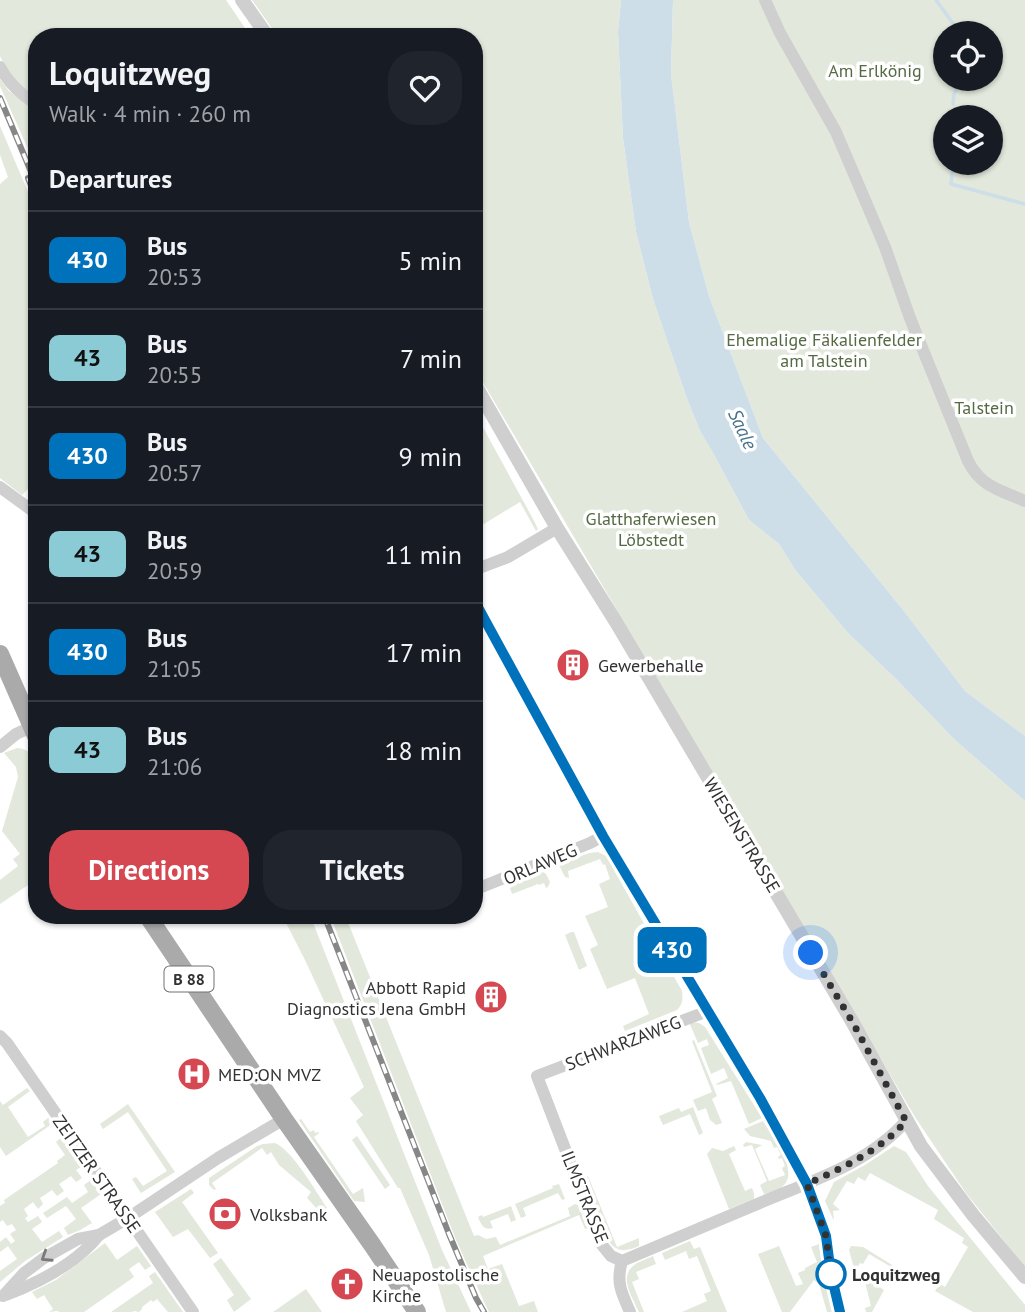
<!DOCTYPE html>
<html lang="en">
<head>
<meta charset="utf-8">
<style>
	:root { --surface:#171b24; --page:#20242c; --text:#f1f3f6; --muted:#9ea1a6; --line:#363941; --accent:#d54852 }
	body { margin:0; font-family:"PT Sans",sans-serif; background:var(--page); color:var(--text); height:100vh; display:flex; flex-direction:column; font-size:26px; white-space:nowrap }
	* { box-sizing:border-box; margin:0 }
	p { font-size:23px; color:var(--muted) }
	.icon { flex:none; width:38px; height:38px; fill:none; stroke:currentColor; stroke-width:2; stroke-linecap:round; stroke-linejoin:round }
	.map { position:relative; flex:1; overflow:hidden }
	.sheet { position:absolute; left:28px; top:28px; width:455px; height:896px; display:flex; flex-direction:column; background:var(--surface); border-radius:28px; box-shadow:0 2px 5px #0004 }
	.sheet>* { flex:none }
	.badge { padding:0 14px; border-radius:10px; font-size:24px; line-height:46px }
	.fabs { position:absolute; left:933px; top:21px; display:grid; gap:14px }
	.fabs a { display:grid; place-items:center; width:70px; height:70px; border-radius:50%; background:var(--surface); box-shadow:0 2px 5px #0004; font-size:35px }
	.you { position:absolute; width:35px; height:35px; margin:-18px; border:5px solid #fff; border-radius:50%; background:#1a73e8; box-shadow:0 0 0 10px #1a73e833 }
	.map>.badge { position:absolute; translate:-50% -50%; box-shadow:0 0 0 4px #fff }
	h2 { padding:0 21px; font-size:26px; line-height:63px }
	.round { display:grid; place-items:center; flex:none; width:74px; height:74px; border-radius:28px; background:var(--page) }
	.overview { display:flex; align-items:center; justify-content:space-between; height:119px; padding:0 21px }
	h1 { font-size:33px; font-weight:700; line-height:52px }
	.primary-button { display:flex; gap:14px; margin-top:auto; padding:14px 21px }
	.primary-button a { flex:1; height:80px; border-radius:28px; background:var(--accent); color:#fff; font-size:28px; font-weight:700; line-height:80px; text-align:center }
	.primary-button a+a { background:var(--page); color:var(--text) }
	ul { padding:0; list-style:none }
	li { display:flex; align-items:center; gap:21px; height:98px; padding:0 21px; border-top:2px solid var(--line) }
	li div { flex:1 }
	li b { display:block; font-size:26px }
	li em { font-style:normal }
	li .badge { min-width:77px; font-weight:700; text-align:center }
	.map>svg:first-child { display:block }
</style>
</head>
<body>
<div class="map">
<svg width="1025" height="1312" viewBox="0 0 1025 1312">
	<rect width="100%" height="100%" fill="#fff"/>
	<g fill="#e2e8dc" fill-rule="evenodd">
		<path d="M0,0H226L251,37H37V169L0,86V79L9,91L25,103L18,84L7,71L0,56Z"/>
		<path d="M252,0H621L618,32L623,138L636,232L653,299L686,396L700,431L712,451L749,520L779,544L796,571L848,633L896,679L955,740L1025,801V1267L966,1193L915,1117L474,367V37H278Z"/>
		<path d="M673,0H1025V736L965,691L904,611L763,438L709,296L689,222L671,74ZM945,33H990V79H945ZM945,117H990V163H945Z"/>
		<path d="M0,126L37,213V480L22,495L0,478V184L8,177L0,155Z"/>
		<path d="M474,411L532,517L538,529L536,531L520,502L474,530Z"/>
		<path d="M17,748C29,749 31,754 37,764V879L0,904V880L18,866L13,859L20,854L2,831L18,777L16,767L4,753Z"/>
		<path d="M598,852L606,856L682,991C683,999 683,1004 677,1010L625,1031L623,1026L649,1014L635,978L607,989L590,949L598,945L585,916L608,907L599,884L610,879L605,864L603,865L600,859L568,871L569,878L565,877L559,865L589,853Z"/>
		<path d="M543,872L546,874L550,882L548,887L546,888L544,883L539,885L538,884L512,894L510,888L512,887L511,885Z"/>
		<path d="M282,915H310L442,1250L471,1312H446L429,1255L400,1188H398L356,1121L363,1115L350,1098L364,1087L305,960Z"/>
		<path d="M330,915H345L474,1236L478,1235L486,1239L496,1237L500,1245L570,1216L568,1208L575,1204L578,1205L588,1228L585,1229L579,1215L483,1256L488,1269L502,1264L519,1306L534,1301L538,1312H489L485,1304L456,1240Z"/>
		<path d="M571,932H574L587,966L579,970L565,935Z"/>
		<path d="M689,1022L699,1023L705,1027L762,1118L749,1124L731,1081L717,1085L716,1084L728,1078L724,1068L711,1074L701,1048L709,1045L707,1039L698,1043Z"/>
		<path d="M694,1040L717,1096L712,1099L722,1123L716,1125L714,1123L710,1120L706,1108L698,1111L693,1100L712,1092L692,1041Z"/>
		<path d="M27,1088L30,1091L8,1107L28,1137L45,1126L43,1122L48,1118L51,1122L49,1126L6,1156L0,1147V1101L3,1105Z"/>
		<path d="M128,1104L175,1172L141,1193L132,1179L136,1177L143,1186L167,1171L128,1112L103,1129L100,1124Z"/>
		<path d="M693,1107L703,1133L699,1135L690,1114L663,1125L659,1116L679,1108L681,1112Z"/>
		<path d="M301,1119L310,1132L314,1130L315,1133L318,1132L319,1133L314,1137L353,1194L363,1188L365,1202L354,1201L299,1120Z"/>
		<path d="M763,1121C772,1135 799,1170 784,1185C780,1190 770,1192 764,1194L760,1185L767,1181L752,1145L744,1147L743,1145L746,1142L762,1145L755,1149L769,1181L785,1175L782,1168L785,1166L782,1158L779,1159L778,1157L781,1155L777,1147L774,1148L771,1141L750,1136L744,1129Z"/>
		<path d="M357,1136L390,1185L385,1189L352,1140Z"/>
		<path d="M61,1138L81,1167L76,1170L82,1178L76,1182L71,1176L59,1184L64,1191L57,1196L52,1190L40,1198L43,1204L38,1209L33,1202L24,1209L28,1216L25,1218L28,1222L38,1216L42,1222L32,1229L42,1242L59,1231L63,1237L25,1261L0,1282V1271L17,1259L8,1246L0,1252V1242L6,1237L11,1244L15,1241L10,1234L16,1230L12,1224L7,1226L3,1220L0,1222V1206L5,1203L4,1200L58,1163L57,1161L65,1155L56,1142Z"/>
		<path d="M275,1143C293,1151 315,1190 327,1208L320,1212L307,1198L311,1192L279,1165L271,1152L267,1155L262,1148L212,1183L216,1189L214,1190L209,1185V1178L257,1146L263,1144Z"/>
		<path d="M734,1146L736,1150L729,1154L745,1191L752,1188L754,1194V1199L729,1209L707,1154L712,1148L723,1151Z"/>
		<path d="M894,1146L906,1152L928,1186L1025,1305V1312H973L935,1291L940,1284L945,1287L968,1247L962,1243L964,1238L934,1219L938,1210L870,1173L865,1181L858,1177L854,1184L847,1181L833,1204L840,1210L833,1211L834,1221L825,1201L834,1182L865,1165Z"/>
		<path d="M588,1176L617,1247L639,1238V1246C627,1251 619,1253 610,1243L583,1178Z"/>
		<path d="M91,1180L101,1194L81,1208L92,1223L80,1230L68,1235L64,1228L76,1219L66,1206L47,1218L43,1213L67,1197L72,1203L88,1192L84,1185Z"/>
		<path d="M559,1184L565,1199L562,1200L558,1193L523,1208L526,1216L521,1218L515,1204L553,1188L552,1186Z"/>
		<path d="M191,1189L194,1193L182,1202L218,1253L210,1258L188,1229L173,1237L155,1212Z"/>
		<path d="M511,1206L516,1220L511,1222L508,1214L490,1221L493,1228C483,1231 481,1224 478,1217L482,1215L483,1217Z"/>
		<path d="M690,1241L694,1249L700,1247L727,1312H682L707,1301L704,1294L711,1291L697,1256L689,1259L686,1251L665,1260L662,1253Z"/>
		<path d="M105,1243L117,1260L137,1246L151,1266L145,1270L139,1262L129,1269L134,1277L84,1312H59L58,1311L49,1312L53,1309L44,1295L37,1299L32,1292L56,1280Z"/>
		<path d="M819,1244L824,1279L832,1312H827L819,1284L814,1280L790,1312H782L758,1254L779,1246L796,1286L803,1284L798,1273L805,1270V1268L817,1262L811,1247Z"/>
		<path d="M851,1246L863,1247L918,1281L917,1282L869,1254L863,1264L860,1263L855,1271L884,1290L872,1312H866L865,1308L871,1306L865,1282L858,1283L849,1250Z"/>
		<path d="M653,1256L656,1264L636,1272L639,1279L632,1282L644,1312H639C634,1300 619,1279 632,1267C637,1262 647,1259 653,1256Z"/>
		<path d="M221,1258L251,1299L234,1312L227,1300L234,1295L213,1264Z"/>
		<path d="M155,1272L183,1312H168L157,1299L153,1302L151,1300L142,1307V1309L139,1312L134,1311L132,1312H111L153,1283L149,1276Z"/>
		<path d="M306,1289L322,1312H273Z"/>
	</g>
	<path fill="#cddee8" d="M621,0H673L671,74L689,222L709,296L763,438L904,611L965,691L1025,736V801L955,740L896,679L848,633L796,571L779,544L749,520L712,451L700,431L686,396L653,299L636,232L623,138L618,32Z"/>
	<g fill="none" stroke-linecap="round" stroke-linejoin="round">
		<g stroke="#cddee8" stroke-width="3.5">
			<path d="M936,0L960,33"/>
			<path d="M953,104L954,94L962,79"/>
			<path d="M953,163L951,184L1025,204"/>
		</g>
		<g stroke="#cfcfcf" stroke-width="12">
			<path d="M765,0L780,33L836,132L885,247L910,318L968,461C981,487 1000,490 1025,501"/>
			<path d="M0,67C9,84 21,94 37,105"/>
			<path d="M0,487L37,514"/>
			<path d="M474,570L508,557L557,528"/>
			<path d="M474,600L603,836L746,1075L807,1184L826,1236L832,1274L840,1312"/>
			<path d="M0,747L16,734L31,727"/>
			<path d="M474,890L590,843L603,836"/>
			<path d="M0,1036L7,1043L193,1312"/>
			<path d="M622,1261L611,1256L602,1245L537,1076L708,1011"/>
			<path d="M622,1261C669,1241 715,1222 762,1202C812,1181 869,1163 906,1121"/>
			<path d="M622,1261C616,1282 621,1292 630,1312"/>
			<path d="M6,1295C40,1282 76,1264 99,1235"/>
			<path d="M3,1296L24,1273L44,1258L78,1239L99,1235L128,1218L218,1158L284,1119"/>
		</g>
		<g stroke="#cfcfcf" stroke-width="14">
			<path d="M242,0L268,37"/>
			<path d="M474,383L557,528L616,622L853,1023L921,1146L973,1215L1025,1277"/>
		</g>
		<g stroke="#aaa" stroke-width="18">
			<path d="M0,654L37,738"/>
			<path d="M147,915L284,1119L373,1246L417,1312"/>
		</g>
		<defs>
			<g id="rail">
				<path d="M0,98L37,186"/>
				<path d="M28,178L37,200"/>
				<path d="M324,915L449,1234L476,1298L484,1312"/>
			</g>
		</defs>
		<use href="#rail" stroke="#878787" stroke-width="6"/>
		<use href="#rail" stroke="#fff" stroke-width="3.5" stroke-dasharray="10" stroke-linecap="butt"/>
	</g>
	<defs><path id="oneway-chevron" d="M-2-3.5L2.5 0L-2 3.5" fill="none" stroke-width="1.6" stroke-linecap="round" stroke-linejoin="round" transform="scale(1.75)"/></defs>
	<use stroke="#797979" href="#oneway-chevron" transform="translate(46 1257) rotate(147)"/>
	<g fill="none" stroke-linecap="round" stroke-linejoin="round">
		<defs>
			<path id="line" d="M474,600L603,836L760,1098L807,1184L826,1236L831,1274L840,1312"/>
		</defs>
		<use href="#line" stroke="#fff" stroke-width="16"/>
		<use href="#line" stroke="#0072bc" stroke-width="10"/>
		<path stroke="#323232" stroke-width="7" stroke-dasharray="0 12.6" d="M811,953L853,1023L906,1121C880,1151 842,1168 807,1184L826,1236L831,1274"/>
	</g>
	<defs>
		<symbol id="building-disc" viewBox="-11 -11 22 22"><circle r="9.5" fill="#d54852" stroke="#fff"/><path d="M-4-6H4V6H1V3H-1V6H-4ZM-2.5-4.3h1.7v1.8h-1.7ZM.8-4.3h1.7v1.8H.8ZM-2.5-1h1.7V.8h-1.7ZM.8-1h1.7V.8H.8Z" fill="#fff"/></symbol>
		<symbol id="hospital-disc" viewBox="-11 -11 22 22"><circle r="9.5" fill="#d54852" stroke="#fff"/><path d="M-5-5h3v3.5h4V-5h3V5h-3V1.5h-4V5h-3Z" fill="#fff"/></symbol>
		<symbol id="bank-disc" viewBox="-11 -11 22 22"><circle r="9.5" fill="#d54852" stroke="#fff"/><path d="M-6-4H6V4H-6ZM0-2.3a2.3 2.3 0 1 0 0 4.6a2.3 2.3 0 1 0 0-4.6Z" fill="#fff"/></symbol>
		<symbol id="church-disc" viewBox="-11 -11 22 22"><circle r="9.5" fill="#d54852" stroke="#fff"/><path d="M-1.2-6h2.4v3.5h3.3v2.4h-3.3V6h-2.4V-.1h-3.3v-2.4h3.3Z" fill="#fff"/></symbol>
	</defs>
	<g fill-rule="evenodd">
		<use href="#building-disc" x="554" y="646" width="38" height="38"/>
		<use href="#building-disc" x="472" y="978" width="38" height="38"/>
		<use href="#hospital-disc" x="175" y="1055" width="38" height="38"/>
		<use href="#bank-disc" x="206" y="1195" width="38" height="38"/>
		<use href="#church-disc" x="328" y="1265" width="38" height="38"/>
	</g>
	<circle fill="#fff" stroke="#0072bc" stroke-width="3.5" cx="831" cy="1274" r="14"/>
	<g text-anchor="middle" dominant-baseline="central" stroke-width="7" stroke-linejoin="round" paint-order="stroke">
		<rect fill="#fff" stroke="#707070" stroke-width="2" x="164.5" y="966.5" width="49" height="25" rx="5"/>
		<g font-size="16" font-weight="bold" fill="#323232">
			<text x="189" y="979">B 88</text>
		</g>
		<g font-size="18" fill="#556a43" stroke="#fff">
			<text x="875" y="70">Am Erlkönig</text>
			<text x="824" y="339">Ehemalige Fäkalienfelder<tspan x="824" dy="21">am Talstein</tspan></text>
			<text x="984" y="407">Talstein</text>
			<text x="651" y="518">Glatthaferwiesen<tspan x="651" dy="21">Löbstedt</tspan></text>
		</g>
		<g font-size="18" fill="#323232" stroke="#fff" text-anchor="start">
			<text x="598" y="665">Gewerbehalle</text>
			<text x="466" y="987" text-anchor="end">Abbott Rapid<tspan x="466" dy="21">Diagnostics Jena GmbH</tspan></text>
			<text x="218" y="1074">MED:ON MVZ</text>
			<text x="250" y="1214">Volksbank</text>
			<text x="372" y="1274">Neuapostolische<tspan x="372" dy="21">Kirche</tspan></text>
		</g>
		<g font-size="18" fill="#323232" stroke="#fff">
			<text transform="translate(742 835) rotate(59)">WIESENSTRASSE</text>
			<text transform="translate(540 864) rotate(-23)">ORLAWEG</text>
			<text transform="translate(623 1043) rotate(-21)">SCHWARZAWEG</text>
			<text transform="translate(97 1174) rotate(55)">ZEITZER STRASSE</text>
			<text transform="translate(585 1197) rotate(68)">ILMSTRASSE</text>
		</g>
		<g font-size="18" font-weight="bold" fill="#323232" stroke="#fff" text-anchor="start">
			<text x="852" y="1274">Loquitzweg</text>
		</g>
		<g font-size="19" font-style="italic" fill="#47728d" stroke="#fff">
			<text transform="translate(743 429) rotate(65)">Saale</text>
		</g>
	</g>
</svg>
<div class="fabs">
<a><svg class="icon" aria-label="locate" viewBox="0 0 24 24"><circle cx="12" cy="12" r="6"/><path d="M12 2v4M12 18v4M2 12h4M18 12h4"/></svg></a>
<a><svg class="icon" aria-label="layers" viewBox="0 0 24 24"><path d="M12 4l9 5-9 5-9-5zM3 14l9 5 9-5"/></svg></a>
</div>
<div class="you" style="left:811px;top:953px"></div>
<b class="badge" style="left:672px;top:950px;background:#0072bc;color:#fff">430</b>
<section class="sheet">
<div class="overview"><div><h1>Loquitzweg</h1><p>Walk · 4 min · 260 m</p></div><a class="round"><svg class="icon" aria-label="heart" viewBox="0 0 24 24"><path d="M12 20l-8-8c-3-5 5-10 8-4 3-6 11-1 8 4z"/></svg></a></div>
<h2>Departures</h2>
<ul>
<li><span class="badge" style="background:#0072bc;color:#fff">430</span><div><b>Bus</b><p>20:53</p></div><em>5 min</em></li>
<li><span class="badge" style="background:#8bcbd6;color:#111">43</span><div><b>Bus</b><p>20:55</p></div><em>7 min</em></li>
<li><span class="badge" style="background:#0072bc;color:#fff">430</span><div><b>Bus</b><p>20:57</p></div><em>9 min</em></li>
<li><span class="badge" style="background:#8bcbd6;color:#111">43</span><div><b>Bus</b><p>20:59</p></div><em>11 min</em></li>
<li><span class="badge" style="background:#0072bc;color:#fff">430</span><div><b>Bus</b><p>21:05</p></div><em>17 min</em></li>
<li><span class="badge" style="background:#8bcbd6;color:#111">43</span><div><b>Bus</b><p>21:06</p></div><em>18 min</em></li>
</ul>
<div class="primary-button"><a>Directions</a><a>Tickets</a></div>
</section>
</div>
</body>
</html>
